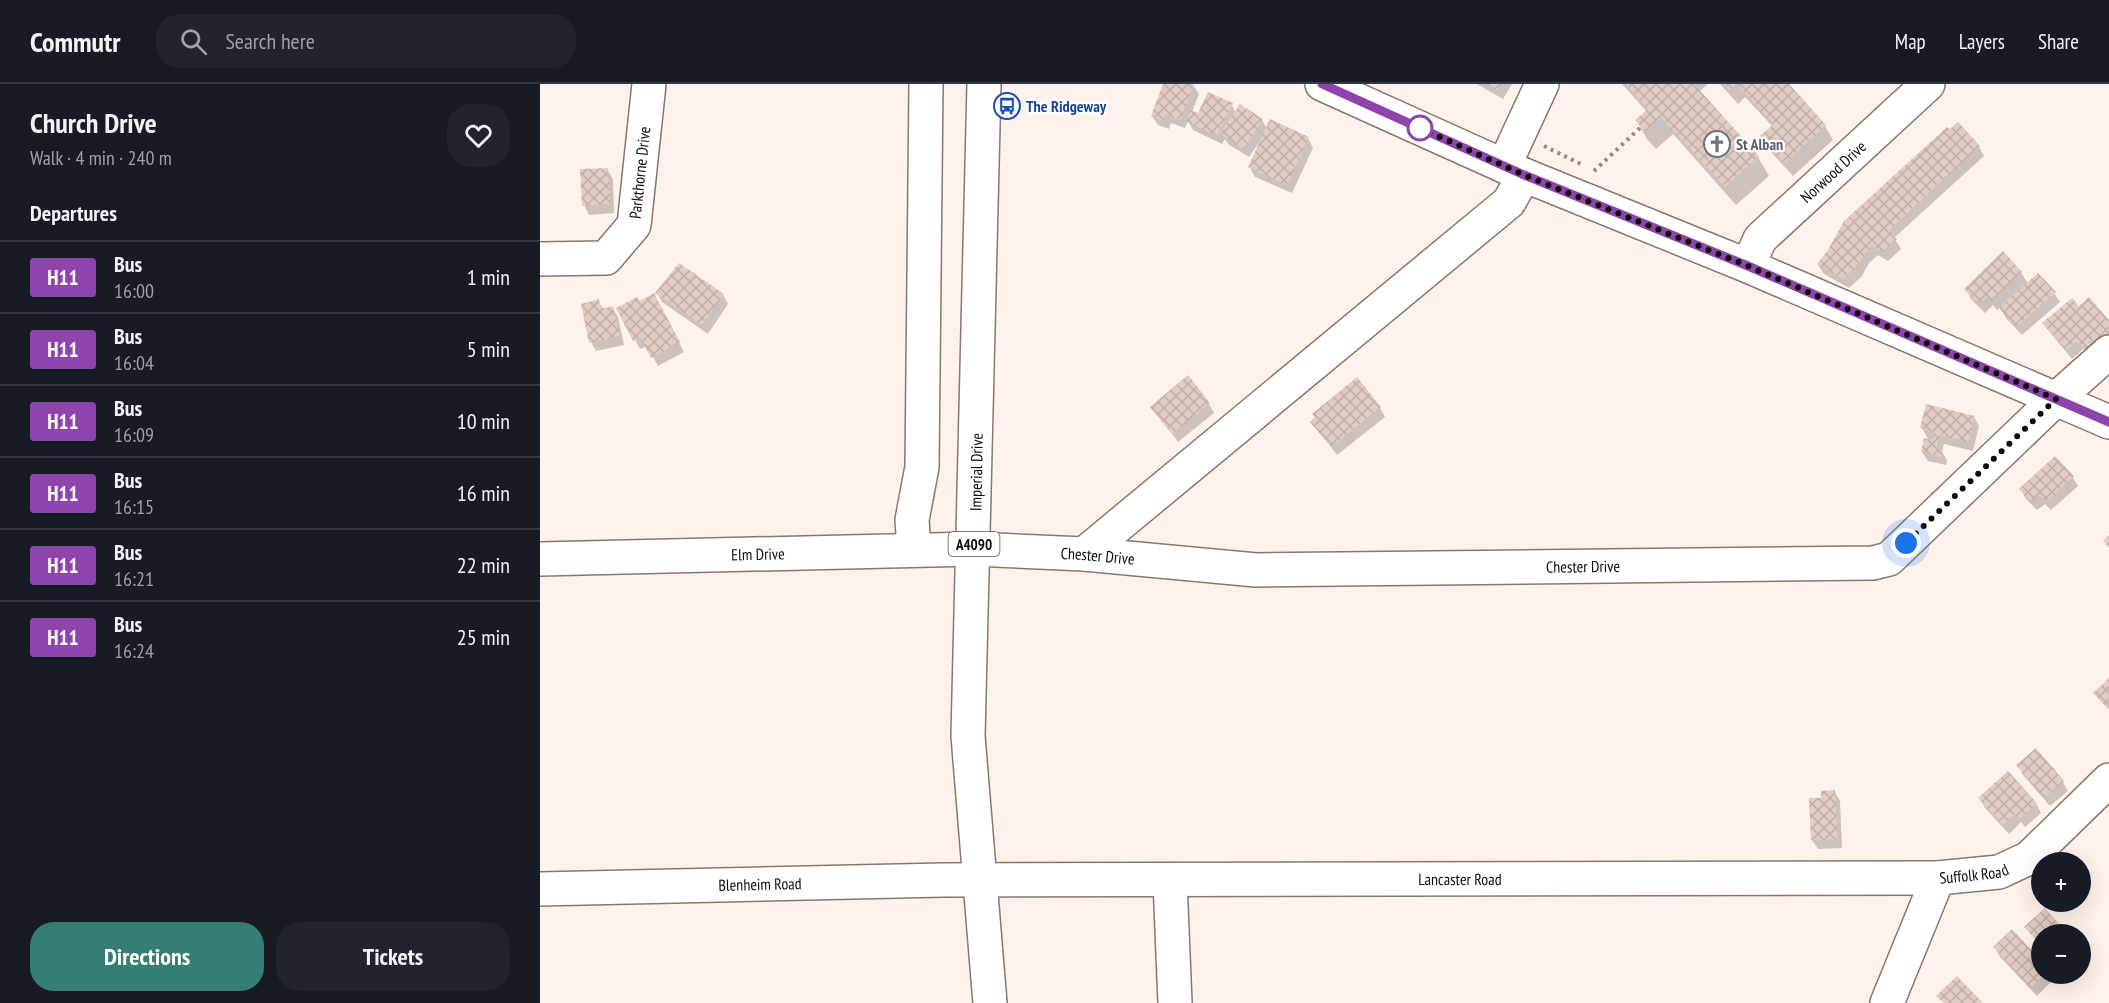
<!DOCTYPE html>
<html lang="en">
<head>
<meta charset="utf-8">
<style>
	:root { --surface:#171b24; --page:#20242c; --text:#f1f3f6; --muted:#9ea1a6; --line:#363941; --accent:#367d76 }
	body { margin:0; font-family:"PT Sans Narrow",sans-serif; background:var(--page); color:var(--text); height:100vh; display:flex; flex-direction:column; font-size:22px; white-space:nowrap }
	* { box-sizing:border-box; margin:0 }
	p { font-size:20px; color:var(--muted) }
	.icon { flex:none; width:33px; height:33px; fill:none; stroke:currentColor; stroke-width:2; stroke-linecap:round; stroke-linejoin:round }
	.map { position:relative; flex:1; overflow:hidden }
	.side { display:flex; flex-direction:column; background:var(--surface); width:540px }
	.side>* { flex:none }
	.badge { padding:0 12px; border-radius:4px; font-size:21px; line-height:39px }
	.fabs { position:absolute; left:1491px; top:768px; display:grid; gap:12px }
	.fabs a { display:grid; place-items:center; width:60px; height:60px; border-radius:50%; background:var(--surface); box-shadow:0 6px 24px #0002; font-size:30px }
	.you { position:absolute; width:30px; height:30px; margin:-15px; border:4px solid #fff; border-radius:50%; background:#1a73e8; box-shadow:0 0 0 9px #1a73e833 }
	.map>.badge { position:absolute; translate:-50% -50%; box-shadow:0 0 0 3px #fff }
	h2 { padding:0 30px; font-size:22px; line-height:54px }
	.round { display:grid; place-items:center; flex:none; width:63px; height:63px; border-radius:24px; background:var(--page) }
	.headline { display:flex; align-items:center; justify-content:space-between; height:102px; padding:0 30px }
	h1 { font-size:28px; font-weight:800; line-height:45px }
	.cta { display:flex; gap:12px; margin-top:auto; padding:12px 30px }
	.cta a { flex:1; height:69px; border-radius:24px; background:var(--accent); color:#fff; font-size:24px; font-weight:800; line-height:69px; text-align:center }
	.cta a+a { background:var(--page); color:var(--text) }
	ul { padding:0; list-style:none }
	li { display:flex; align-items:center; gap:18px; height:72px; padding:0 30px; border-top:2px solid var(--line) }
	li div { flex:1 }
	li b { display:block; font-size:22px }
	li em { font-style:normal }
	li .badge { min-width:66px; font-weight:700; text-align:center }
	header { display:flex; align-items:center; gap:36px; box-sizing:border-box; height:84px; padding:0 30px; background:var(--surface); border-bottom:2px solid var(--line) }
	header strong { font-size:28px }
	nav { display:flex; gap:33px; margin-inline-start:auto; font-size:21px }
	.search { width:420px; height:54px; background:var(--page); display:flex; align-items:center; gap:15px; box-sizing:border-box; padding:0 21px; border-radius:24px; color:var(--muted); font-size:22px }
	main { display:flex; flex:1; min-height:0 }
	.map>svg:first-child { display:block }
</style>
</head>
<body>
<header>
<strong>Commutr</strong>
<div class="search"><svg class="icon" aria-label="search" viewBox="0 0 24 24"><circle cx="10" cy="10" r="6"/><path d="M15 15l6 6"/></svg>Search here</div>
<nav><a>Map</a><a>Layers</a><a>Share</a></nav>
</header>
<main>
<section class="side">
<div class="headline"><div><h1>Church Drive</h1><p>Walk · 4 min · 240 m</p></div><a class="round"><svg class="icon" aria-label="heart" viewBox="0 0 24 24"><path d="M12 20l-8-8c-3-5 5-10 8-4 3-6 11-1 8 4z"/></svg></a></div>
<h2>Departures</h2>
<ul>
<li><span class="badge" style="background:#8e44ad;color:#fff">H11</span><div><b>Bus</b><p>16:00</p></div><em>1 min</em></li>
<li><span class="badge" style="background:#8e44ad;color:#fff">H11</span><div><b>Bus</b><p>16:04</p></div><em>5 min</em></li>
<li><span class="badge" style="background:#8e44ad;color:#fff">H11</span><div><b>Bus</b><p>16:09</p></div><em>10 min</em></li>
<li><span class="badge" style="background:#8e44ad;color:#fff">H11</span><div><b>Bus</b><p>16:15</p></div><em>16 min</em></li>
<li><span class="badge" style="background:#8e44ad;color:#fff">H11</span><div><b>Bus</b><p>16:21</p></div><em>22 min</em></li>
<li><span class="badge" style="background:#8e44ad;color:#fff">H11</span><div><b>Bus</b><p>16:24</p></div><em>25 min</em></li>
</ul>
<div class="cta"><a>Directions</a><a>Tickets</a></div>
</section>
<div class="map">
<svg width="1569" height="919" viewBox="0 0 1569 919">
	<defs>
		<pattern id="building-cross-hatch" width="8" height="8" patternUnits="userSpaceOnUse" patternTransform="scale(1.5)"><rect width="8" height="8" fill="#e1ccc3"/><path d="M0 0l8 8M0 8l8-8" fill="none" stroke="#c0aea6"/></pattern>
	</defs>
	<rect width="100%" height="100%" fill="#fff2ec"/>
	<g fill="#0003">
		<path d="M625,0L653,1L659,10L652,28L658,32L692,21L696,29L722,36L727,45L768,54L773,64L752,109L715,93L710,83L722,58L720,57L709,73L688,60L685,55L682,60L653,46L648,37L645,44L631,39L629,45L618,41L612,32Z"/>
		<path d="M937,0H972L963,15Z"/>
		<path d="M1082,0H1168L1159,8L1218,73L1229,92L1196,121L1133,50L1116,65L1107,55L1097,37L1107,28Z"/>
		<path d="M1180,0H1247L1285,42L1293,56L1253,92L1230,67L1222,53L1233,43L1205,13L1198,20Z"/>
		<path d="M1439,63L1444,72L1354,154L1361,165L1348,177L1338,171L1329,179L1322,192L1309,204L1284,190L1278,181Z"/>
		<path d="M67,85L73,95L74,129L49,131L44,121Z"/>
		<path d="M1481,188L1488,200L1514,209L1520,218L1482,251L1466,234L1460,223L1457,226L1453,221L1445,229L1431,215L1426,205Z"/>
		<path d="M117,209L183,211L188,220L168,250L122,218Z"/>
		<path d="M58,217L64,226L72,224L78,233L84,261L56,267L51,258Z"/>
		<path d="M99,219L119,220L144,268L118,282L107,262L100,265L78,225Z"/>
		<path d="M1538,224L1569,238V262L1552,276L1543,265L1532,275L1504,240Z"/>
		<path d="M669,320L674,329L638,358L612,323Z"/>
		<path d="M840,324L845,333L797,371L772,338Z"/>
		<path d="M1434,333L1439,342L1433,367L1404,360L1402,368L1407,376L1406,381L1388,377L1382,368L1389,357L1382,344Z"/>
		<path d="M1532,392L1538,402L1511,426L1505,420L1497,426L1486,415L1481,406Z"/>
		<path d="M1496,666L1523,698L1528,707L1510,722L1483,691L1478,682Z"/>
		<path d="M1295,708L1300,717L1302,764L1278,765L1272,756L1283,715Z"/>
		<path d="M1440,715L1496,719L1501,729L1485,743L1481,738L1469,750L1445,724Z"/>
		<path d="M1505,826L1526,850H1502V864L1486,843Z"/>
		<path d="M1455,864L1498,874L1502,881V890H1507L1511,898L1497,912L1460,873Z"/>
		<path d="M1540,868L1549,880L1541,886L1540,885Z"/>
	</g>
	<g fill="url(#building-cross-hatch)">
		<path d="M623,0H654L640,36L626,30L623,37L611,32Z"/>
		<path d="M946,0H961L957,6Z"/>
		<path d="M1086,0H1154L1219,72L1185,103L1121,33L1105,48L1095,36L1108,25Z"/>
		<path d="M1183,0H1196L1189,6Z"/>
		<path d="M1197,0H1249L1286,41L1244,79L1220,52L1234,40Z"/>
		<path d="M668,8L693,19L677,52L646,37L651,26L658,29Z"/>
		<path d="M700,20L723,35L704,65L680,50Z"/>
		<path d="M730,35L769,53L747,101L708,83Z"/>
		<path d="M1418,38L1440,62L1349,146L1357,155L1343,168L1332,162L1325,169L1318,182L1303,195L1277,180L1288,166L1304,137L1407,43L1410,45Z"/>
		<path d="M68,84L70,120L42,122L40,85Z"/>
		<path d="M1463,167L1482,188L1451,217L1447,213L1439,220L1424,205Z"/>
		<path d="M139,179L184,210L162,241L115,209Z"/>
		<path d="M1498,189L1516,208L1476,243L1459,224Z"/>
		<path d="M114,209L140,258L111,274L100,253L93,257L76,224L97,213L100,217Z"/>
		<path d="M1549,213L1569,236V248L1546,268L1537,257L1526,267L1502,239L1532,214L1539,222Z"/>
		<path d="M59,215L61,225L73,222L80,252L49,259L41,220Z"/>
		<path d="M648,291L670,319L632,350L610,323Z"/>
		<path d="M817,293L841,323L791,363L770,338L775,333L772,330Z"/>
		<path d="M1386,320L1435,332L1428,358L1400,351L1396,364L1403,366L1401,373L1381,368L1384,354L1393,356L1395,348L1380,344Z"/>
		<path d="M1515,372L1534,392L1505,418L1499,411L1491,418L1479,405Z"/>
		<path d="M1569,451V464L1563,457Z"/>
		<path d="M1569,594V626L1553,609Z"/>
		<path d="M1496,664L1524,697L1504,714L1476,681Z"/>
		<path d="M1468,687L1497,719L1479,735L1475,730L1463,741L1438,714Z"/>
		<path d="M1295,706L1297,755L1271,756L1269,714H1281V707Z"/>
		<path d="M1505,824L1528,850H1502V863L1484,843Z"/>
		<path d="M1472,845L1499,874L1496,876L1502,882V890H1505L1491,904L1453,863Z"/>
		<path d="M1417,892L1443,919H1404L1396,912Z"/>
	</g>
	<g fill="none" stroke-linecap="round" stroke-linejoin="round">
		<defs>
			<g id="minor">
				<path d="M782,0L984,91L1208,182L1569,338"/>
				<path d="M964,82L1002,0"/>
				<path id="s1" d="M0,175L66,174L94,141L109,0"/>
				<path id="s2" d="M1208,182L1220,155L1388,0"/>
				<path d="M374,465L372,436L382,383L386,0"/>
				<path d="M544,470L969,118L984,91"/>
				<path id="s3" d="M0,475L434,465L544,470L716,486L1333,479L1349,475L1516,315L1569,268"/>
				<path d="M630,797L635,919"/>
				<path id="s4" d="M0,805L403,796L1398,794"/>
				<path id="s5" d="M1347,919L1398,794L1459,788L1489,774L1569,696"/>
			</g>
			<path id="major" d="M444,0L428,652L450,919"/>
		</defs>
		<use href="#minor" stroke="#89776e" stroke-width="36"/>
		<use href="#major" stroke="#89776e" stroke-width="36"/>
		<g stroke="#958b86" stroke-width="4" stroke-dasharray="3 4.5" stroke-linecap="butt">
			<path d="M1004,62L1043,81"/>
			<path d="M1054,87L1101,43"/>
		</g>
		<use href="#minor" stroke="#fff" stroke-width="33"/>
		<use href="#major" stroke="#fff" stroke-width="33"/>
	</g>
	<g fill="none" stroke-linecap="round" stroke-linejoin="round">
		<defs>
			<path id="line" d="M782,0L984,91L1208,182L1569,338"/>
		</defs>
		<use href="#line" stroke="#fff" stroke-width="14"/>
		<use href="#line" stroke="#8e44ad" stroke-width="9"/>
		<path stroke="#110a07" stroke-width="6" stroke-dasharray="0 10.8" d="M880,44L984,91L1208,182L1516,315L1366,459"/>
	</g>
	<defs>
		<symbol id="bus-ring" viewBox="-11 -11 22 22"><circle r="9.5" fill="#fff" stroke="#1a4fb4" stroke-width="1.5"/><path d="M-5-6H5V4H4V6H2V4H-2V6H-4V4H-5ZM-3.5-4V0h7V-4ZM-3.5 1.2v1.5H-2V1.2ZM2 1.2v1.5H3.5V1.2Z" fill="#1a4fb4"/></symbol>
		<symbol id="church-ring" viewBox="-11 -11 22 22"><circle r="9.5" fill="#fff" stroke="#6b7280" stroke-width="1.5"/><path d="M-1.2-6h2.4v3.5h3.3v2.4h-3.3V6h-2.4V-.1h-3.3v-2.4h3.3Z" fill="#6b7280"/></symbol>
	</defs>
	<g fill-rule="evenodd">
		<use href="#bus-ring" x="452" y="7" width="30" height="30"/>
		<use href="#church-ring" x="1162" y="45" width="30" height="30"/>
	</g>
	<circle fill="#fff" stroke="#8e44ad" stroke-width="3" cx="880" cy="44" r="12"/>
	<g text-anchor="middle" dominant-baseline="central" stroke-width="4.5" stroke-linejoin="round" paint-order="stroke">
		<rect fill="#fff" stroke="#585451" stroke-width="1.5" x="408.5" y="448" width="51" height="24" rx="4.5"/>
		<g font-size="15" font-weight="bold" fill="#110a07">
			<text x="434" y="460">A4090</text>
		</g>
		<g font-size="16" font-weight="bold" fill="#164399" stroke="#fff" text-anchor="start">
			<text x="486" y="22">The Ridgeway</text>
		</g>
		<g font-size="16" font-weight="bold" fill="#5b616d" stroke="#fff" text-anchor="start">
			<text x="1196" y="60">St Alban</text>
		</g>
		<g font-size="16" fill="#110a07" stroke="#fff">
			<text stroke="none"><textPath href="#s2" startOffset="129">Norwood Drive</textPath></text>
			<text stroke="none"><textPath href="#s1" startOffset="162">Parkthorne Drive</textPath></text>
			<text transform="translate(436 388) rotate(-89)">Imperial Drive</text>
			<text stroke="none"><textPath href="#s3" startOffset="218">Elm Drive</textPath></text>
			<text stroke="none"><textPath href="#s3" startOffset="558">Chester Drive</textPath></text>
			<text stroke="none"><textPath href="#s3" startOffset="1044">Chester Drive</textPath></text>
			<text stroke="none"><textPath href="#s5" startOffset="171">Suffolk Road</textPath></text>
			<text stroke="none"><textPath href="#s4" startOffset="920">Lancaster Road</textPath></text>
			<text stroke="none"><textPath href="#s4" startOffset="220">Blenheim Road</textPath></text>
		</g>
	</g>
</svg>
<div class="fabs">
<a>+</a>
<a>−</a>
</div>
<div class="you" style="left:1366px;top:459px"></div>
</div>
</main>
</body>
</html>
